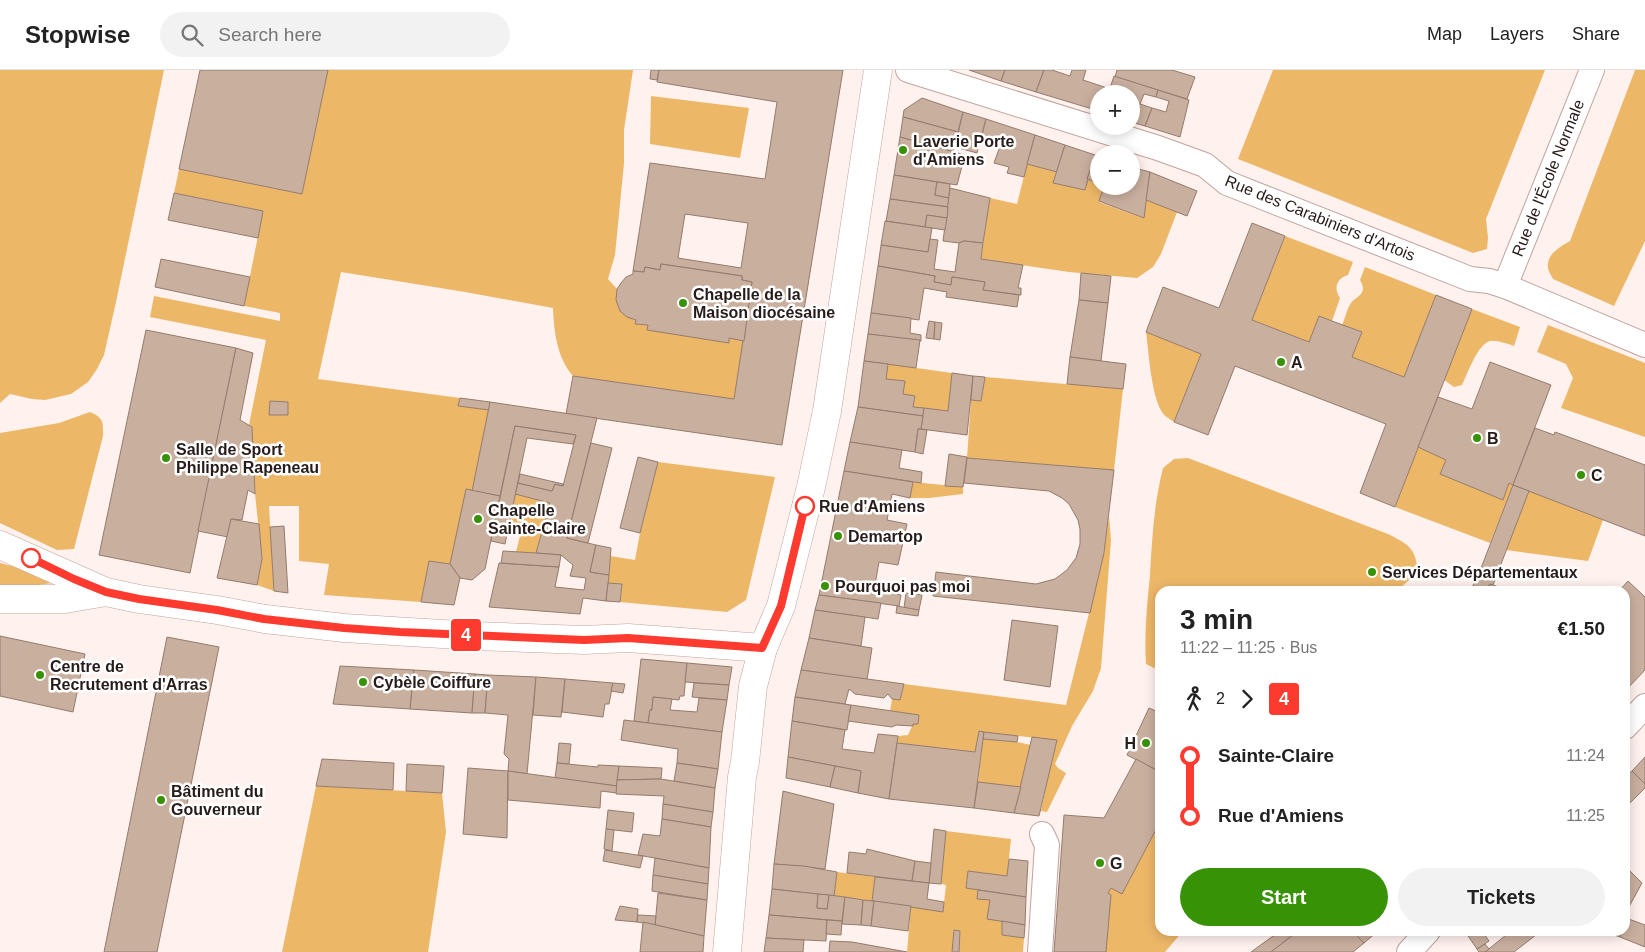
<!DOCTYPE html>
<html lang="en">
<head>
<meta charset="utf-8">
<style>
	:root { --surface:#fff; --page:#f2f2f2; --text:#222; --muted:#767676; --line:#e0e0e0; --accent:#379205 }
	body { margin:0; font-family:Helvetica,sans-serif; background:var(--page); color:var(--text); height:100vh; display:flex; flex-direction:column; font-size:19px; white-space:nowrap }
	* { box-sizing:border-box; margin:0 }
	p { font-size:16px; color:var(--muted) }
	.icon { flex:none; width:28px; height:28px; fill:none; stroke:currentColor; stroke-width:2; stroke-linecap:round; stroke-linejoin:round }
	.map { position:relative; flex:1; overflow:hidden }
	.panel { position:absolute; left:1155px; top:516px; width:475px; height:350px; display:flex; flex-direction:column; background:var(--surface); border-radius:15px; box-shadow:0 2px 12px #0003 }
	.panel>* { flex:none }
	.badge { padding:0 10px; border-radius:4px; font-size:18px; line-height:32px }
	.buttons { position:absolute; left:1090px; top:15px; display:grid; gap:10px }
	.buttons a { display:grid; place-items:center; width:50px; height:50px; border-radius:50%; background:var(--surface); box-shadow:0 2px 12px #0003; font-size:25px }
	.map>.badge { position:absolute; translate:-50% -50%; box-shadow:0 0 0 2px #fff }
	.legs { display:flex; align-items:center; gap:8px; height:55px; padding:0 25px; font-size:16px }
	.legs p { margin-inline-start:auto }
	.headline { display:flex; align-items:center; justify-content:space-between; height:85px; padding:0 25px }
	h1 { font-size:28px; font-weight:700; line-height:38px }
	.action { display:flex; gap:10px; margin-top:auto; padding:10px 25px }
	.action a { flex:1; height:58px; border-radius:30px; background:var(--accent); color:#fff; font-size:20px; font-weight:700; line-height:58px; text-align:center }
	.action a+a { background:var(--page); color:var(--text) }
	ul { padding:0 25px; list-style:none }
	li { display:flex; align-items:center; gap:18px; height:60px; font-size:19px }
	li i { display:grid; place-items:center; width:8px; height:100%; margin:0 6px; background:currentColor }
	li i::after { content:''; width:12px; height:12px; margin:-6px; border:4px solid; border-radius:50%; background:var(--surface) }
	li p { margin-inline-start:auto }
	li:first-child i { background:linear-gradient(#0000 50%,currentColor 0) }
	li:last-child i { background:linear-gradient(currentColor 50%,#0000 0) }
	header { display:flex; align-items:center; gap:30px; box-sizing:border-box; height:70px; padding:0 25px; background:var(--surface); border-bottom:1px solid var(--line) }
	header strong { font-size:24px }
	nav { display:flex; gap:28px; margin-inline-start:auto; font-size:18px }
	.search { width:350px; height:45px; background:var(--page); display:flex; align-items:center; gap:12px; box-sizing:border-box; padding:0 18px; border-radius:28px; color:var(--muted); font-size:19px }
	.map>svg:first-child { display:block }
</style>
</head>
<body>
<header>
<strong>Stopwise</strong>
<div class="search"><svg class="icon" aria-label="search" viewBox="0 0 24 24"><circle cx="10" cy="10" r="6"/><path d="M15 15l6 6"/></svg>Search here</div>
<nav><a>Map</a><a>Layers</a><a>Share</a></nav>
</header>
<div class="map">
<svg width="1645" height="882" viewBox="0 0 1645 882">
	<rect width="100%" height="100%" fill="#fff1ee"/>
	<g fill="#edb768" fill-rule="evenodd">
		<path d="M0,0H164L116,232L104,285L97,299L88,312L71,324L45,330L32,329L10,324L0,333Z"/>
		<path d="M328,0H633L624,60V93L615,185L608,209L617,219C616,235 620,246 636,250L635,254L648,255L647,260L729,273V268L744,271L734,329L573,306C557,288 554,261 553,238L465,222L341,202L318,309L460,328L458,336L489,340L472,421L450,494L429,491L421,532L324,525L329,494L299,491V436H269L274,521L257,515L262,489L255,424L252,357L249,355L266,270L150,247L154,226L280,251V243L244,236L263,141L174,123L179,99L302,124ZM270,331L288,332V345H269Z"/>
		<path d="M1273,0H1545L1486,149L1488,168L1487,179L1473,183L1238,89Z"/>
		<path d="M1635,0H1645V171L1614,236L1553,209C1552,206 1548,201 1548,198C1546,184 1560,177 1570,171Z"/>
		<path d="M651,26L749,38L740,88L650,74Z"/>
		<path d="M1027,94L1057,102L1053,113L1085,120L1087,109L1099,113V116H1104L1099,132L1143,148L1146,130L1177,142L1161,184L1153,197L1137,208L1069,202L981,189L990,128L1017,134Z"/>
		<path d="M1285,166L1353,192L1348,205C1337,208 1333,218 1340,228L1332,251L1319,246L1309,272L1252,250Z"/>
		<path d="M1365,197L1436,225L1404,307L1352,287L1362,262L1342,255C1345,249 1347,238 1351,233C1358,225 1368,224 1360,210Z"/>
		<path d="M1472,239L1520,257L1514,276C1508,274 1497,270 1490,271C1477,275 1468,303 1462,315L1454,317L1444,310Z"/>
		<path d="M1548,255L1645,293V367L1561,338L1573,308L1566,294L1537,282Z"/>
		<path d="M1146,262L1201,284L1174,352C1170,349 1164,346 1162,342C1151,324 1149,284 1146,262Z"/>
		<path d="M888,294L952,303L948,341L913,337L915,326L903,324L904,311L886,309Z"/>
		<path d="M985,307L1123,319L1114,400L967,388L971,330L981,331Z"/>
		<path d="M90,342C104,348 103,352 103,366L74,479L57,480L0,453V363L59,353Z"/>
		<path d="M1418,377L1446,390L1440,404L1503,430L1509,413L1513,415L1490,473L1395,437Z"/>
		<path d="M1188,388L1388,464C1408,474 1416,478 1418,502L1397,521H1160V601L1146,594C1144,565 1147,535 1150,505C1152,469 1154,433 1163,398L1174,389Z"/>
		<path d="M658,392L775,407L746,530L727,542L620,532L622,514L608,513L610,486L635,490L640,463Z"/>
		<path d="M913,412L963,417V424L929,428H910Z"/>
		<path d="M1529,421L1603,450L1588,491L1506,480Z"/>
		<path d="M515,424L550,433L536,483L516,482L520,466L507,463Z"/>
		<path d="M1109,446L1111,470L1101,598L1093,621L1072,656L1055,694L1058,698L1066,703L1047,742L1041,741L1056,670L979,662L975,682L897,673L898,666L908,665L913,654H918L919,645L890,641L892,629L900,630L904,614L1066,635L1104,483Z"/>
		<path d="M0,493L31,501L60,512L0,520Z"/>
		<path d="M983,669L1017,672L1031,675L1021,717L978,712Z"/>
		<path d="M316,716L442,723L446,762L428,882H282Z"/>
		<path d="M1160,752V861H1183L1165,882H1106L1108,823L1111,818L1122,823Z"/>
		<path d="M946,761L1011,769L1007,806L968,801L966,817L978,820L977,829L990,830L1002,851V865L1024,868L1023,882H959L960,861L954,860L952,882H907L911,836L943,841L946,815L941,814Z"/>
		<path d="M837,802L875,807L872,831L834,826Z"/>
	</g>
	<g fill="#c9af9e" stroke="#947b6c" fill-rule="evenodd">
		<path d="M200,0H328L302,124L179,99Z"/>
		<path d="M651,0H659L657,10L650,9Z"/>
		<path d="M659,0H843L782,375L566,344L573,306L734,329L752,212L742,210V206L661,194L660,200L645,197L644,202L633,201L650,93L765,109L777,32L657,12ZM685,144L748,153L741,198L678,188Z"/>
		<path d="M969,0H1005L1001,11Z"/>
		<path d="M1005,0H1044L1036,22L1001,11Z"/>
		<path d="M1044,0H1052L1070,6L1072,0H1086L1083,10L1110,19L1108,24H1099V41L1036,22Z"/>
		<path d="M1117,0H1172L1195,7L1187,29L1115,7Z"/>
		<path d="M1114,6L1158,20L1156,27L1144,24L1140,34L1152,38L1145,56L1131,52V24H1108Z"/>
		<path d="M1158,20L1189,30L1180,67L1145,56L1152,38L1166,42L1169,31L1156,27Z"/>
		<path d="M922,28L963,42L958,62L903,47L904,40Z"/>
		<path d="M963,42L986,49L977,83L955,77Z"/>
		<path d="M903,47L958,62L953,82L900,67Z"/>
		<path d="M986,49L1035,65L1024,107L1007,103L1009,97L994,93L999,79L980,73Z"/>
		<path d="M1035,65L1065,75L1057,102L1027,94Z"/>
		<path d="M900,67L965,85L957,115L894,105Z"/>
		<path d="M1065,75L1095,85L1085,120L1053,113Z"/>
		<path d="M1095,85L1099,86V113L1087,109Z"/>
		<path d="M1131,97L1150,102L1144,148L1099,131L1104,116H1131Z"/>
		<path d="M1150,102L1197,121L1187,146L1146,130Z"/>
		<path d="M894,105L937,112L935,125L949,128V137L890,129Z"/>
		<path d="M937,112L950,114L949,128L935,125Z"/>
		<path d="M950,118L990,128L983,173L964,171L959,173L943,171Z"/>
		<path d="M174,123L263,141L258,168L168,150Z"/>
		<path d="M890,129L948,137L947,148L927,145L925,157L886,151Z"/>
		<path d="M927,145L947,148L945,160L925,157Z"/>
		<path d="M885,151L932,158L928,182L881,175Z"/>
		<path d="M1252,153L1285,166L1252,250L1309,272L1319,246L1332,251L1362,262L1352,287L1404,307L1436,225L1472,239L1395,437L1360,423L1386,354L1235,296L1208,365L1174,352L1201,284L1146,262L1163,217L1219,238Z"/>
		<path d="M930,169L938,170L934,199L955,202L959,173L964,171L983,173L981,189L1023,195L1018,218H1021V225L983,220L985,212L952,207L951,215L934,212L935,206L878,196L881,175L928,182Z"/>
		<path d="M161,189L250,207L244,236L155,217Z"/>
		<path d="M661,194L742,206V210L752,212L744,271L729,268V273L647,260L648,255L635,254L636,250L627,247L620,241L616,230L617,219L621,213L626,207L633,204V201L644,202L645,197L660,200Z"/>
		<path d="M878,196L935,206L934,212L951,215L952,207L985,212L983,220L1019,225L1017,237L946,227L947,222L924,218L919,250L871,243Z"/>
		<path d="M1081,203L1111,206L1108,233L1079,230Z"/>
		<path d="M1079,230L1108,233L1101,291L1070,287Z"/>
		<path d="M871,243L911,248L910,263L921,265V271L868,264Z"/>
		<path d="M929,251L935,252L934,269L926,268Z"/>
		<path d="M935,252L942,253L940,270L934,269Z"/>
		<path d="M146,260L236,278L190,503L99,485Z"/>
		<path d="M868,264L920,270L916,298L864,291Z"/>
		<path d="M236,278L253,283L240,350L252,357L255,424L248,420L242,450L231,449L228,467L198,461Z"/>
		<path d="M1070,287L1126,294L1123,319L1067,314Z"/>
		<path d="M864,291L888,294L886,309L905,311L903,324L915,326L913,337L924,338L923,346L858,337Z"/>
		<path d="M1490,292L1551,315L1513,415L1509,413L1503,430L1440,404L1446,390L1418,377L1438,327L1472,339Z"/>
		<path d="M952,303L973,306L967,365L921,359L924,338L948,341Z"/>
		<path d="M973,306L985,307L981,331L971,330Z"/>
		<path d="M460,328L490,332L489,340L458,336Z"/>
		<path d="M270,331L288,332V345H269Z"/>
		<path d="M490,332L597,348L567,468L596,475L590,502L609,505L606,531L583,528L580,544L489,537L499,493L559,497L555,517L584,520L586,508L570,506L573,495L561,485L536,483L550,433L515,424L518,413L552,421L555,414L563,416L576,365L515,356L500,426L472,421Z"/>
		<path d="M858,337L923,346L921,359H918L915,382L850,372Z"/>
		<path d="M515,356L576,365L573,374L527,368L505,474L491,471Z"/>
		<path d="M1535,358L1554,365L1555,362L1645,395V466L1513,415Z"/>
		<path d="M918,359L927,360L923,384L915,382Z"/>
		<path d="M850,372L902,380L899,398L922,402L921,413L844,401Z"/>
		<path d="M591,373L612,378L588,473L567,468Z"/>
		<path d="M949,384L967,387L963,417L945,416Z"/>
		<path d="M638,387L658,392L640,463L620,458Z"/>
		<path d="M967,388L1114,400L1104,483L1090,543L933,526L936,502L1036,514L1055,509L1067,500L1076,488L1080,474V459L1078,450L1069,434L1062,428L1049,421L964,413Z"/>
		<path d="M844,401L913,412L910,428L892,424L887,450L907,454L898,495L879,492L874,520L901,525L899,536L819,525Z"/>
		<path d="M520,404L563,414V416L555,414L552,421L518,413Z"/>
		<path d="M1513,415L1529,421L1493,515L1490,514L1486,521H1470L1478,506Z"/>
		<path d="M466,419L500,426L485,499L472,510L460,508L450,494Z"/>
		<path d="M231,449L259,454L262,489L257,515L217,508Z"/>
		<path d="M284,456L288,523L274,521L270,457Z"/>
		<path d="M596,475L611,478L609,505L590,502Z"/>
		<path d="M503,481L536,483L561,485L559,497L501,493Z"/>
		<path d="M429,491L450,494L460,508L454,535L421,532Z"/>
		<path d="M1628,511L1645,527V600L1625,621V521H1619Z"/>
		<path d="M608,513L622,514L620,532L606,531Z"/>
		<path d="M1490,514L1493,515L1509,521H1486Z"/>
		<path d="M906,523L922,525L919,540L904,538Z"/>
		<path d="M819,525L881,533L878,549L815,540Z"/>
		<path d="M897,536L919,540L918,546L896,543Z"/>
		<path d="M815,540L865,547L861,576L809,568Z"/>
		<path d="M1012,550L1058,556L1050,617L1004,610Z"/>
		<path d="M0,566L85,584L73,642L0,626Z"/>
		<path d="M167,567L219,577L157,882H104Z"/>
		<path d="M809,568L872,578L867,610L801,600Z"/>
		<path d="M641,589L687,593L684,626H680L679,630L653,627L652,640H650L648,653L634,651Z"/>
		<path d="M687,593L732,597L729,615L685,612Z"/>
		<path d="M340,596L414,600L410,639L333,634Z"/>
		<path d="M414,600L475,604L472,643L410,639Z"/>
		<path d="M801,600L904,614L900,630L892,629L888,624L884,628L855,624L849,619L845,634L795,627Z"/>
		<path d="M475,604L488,605L485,643H472Z"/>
		<path d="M488,605L536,607L527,704L508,701L509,689L504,684L508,645L485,643Z"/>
		<path d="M536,607L565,609L561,647L533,645Z"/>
		<path d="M565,609L613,613L609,634H605L603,647L562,642Z"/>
		<path d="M613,613L625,614L623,623L611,621Z"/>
		<path d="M694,613L729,615L727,630L692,627Z"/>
		<path d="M653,627L672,629L670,640L697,642L699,628L727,630L722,662L648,653L650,640H652Z"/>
		<path d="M795,627L851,635L847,660L792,651Z"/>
		<path d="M851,635L919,645L918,654H913V656L896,655L892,657L848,651Z"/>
		<path d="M1149,638L1160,643V702L1127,685Z"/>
		<path d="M624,650L722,662L718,699L677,693L678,679L621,670Z"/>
		<path d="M792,651L845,660L842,679L874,683L878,664L898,666L889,729L858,723L861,701L788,687Z"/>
		<path d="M979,661L984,662L974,738L889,729L897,673L975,682Z"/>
		<path d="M984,662L1018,666L1017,672L983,669Z"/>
		<path d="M1032,667L1057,670L1039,746L1014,743Z"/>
		<path d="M559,673L571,674L569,694L557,693Z"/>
		<path d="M788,687L835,696L830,717L786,708Z"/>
		<path d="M1645,687V714L1632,701Z"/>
		<path d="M322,689L394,693L393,720L316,716Z"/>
		<path d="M1136,689L1160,702V752L1122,824L1111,818L1108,823L1111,825L1106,882H1054L1064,745L1104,748Z"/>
		<path d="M557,693L598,697V695L619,696L617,716L555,708Z"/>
		<path d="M677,693L718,699L715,718L674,711Z"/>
		<path d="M407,694L444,696L442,723L406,721Z"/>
		<path d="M619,696L662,698L661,709L617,710Z"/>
		<path d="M835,696L861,701L858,723L830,717Z"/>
		<path d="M468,698L508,701L507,768L463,764Z"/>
		<path d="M508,701L617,716V723L601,721L600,738L508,730Z"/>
		<path d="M1632,701L1645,714V718L1625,738V707Z"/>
		<path d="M661,709L715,718L713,742L663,734L664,726L616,724L617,710Z"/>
		<path d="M978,712L1021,717L1014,743L974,738Z"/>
		<path d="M783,721L834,734L825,799L774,794Z"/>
		<path d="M663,734L713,742L711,757L662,749Z"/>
		<path d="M608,740L634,743L632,762L606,759Z"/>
		<path d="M662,749L711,757L709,798L638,785L643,764L660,766Z"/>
		<path d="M606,759L614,760L612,781L604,779Z"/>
		<path d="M934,759L946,761L941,814L929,813Z"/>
		<path d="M867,779L915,791L912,811L847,803L849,782L866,784Z"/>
		<path d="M605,780L643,786L640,798L603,791Z"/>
		<path d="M655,788L709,798L708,814L653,805Z"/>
		<path d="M1009,789L1028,791L1026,827L966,818L968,801L1007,806Z"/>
		<path d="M915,791L931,793L929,813L912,811Z"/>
		<path d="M774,794L804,796L837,802L834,826L772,819Z"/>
		<path d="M1625,796L1642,813L1625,844V821L1628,816L1625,813Z"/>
		<path d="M653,805L708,814L707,830L652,821Z"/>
		<path d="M875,807L929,813L927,829L944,832L943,842L872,831Z"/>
		<path d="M772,819L818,824L817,838L827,839L829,825L845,827L842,851L769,845Z"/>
		<path d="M978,820L1026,827L1025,855L987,849L990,830L977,829Z"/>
		<path d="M658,823L707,830L704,866L655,855Z"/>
		<path d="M818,824L829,825L827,839L817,838Z"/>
		<path d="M845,827L863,830L861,855L842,854Z"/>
		<path d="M863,830L874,831L871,856L861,855Z"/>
		<path d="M874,831L911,836L908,861L871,856Z"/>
		<path d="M620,836L638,839L637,852L615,850Z"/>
		<path d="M638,845L656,846L655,855L637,852Z"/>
		<path d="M769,845L827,850L826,871L766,868Z"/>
		<path d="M1626,848L1645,855V877L1620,867L1622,861H1625Z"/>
		<path d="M827,850L842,851L841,865L826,864Z"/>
		<path d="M1002,851L1025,855L1024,868L1002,865Z"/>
		<path d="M643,852L704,866L703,882H640Z"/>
		<path d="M954,860L960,861L959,882H952Z"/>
		<path d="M1280,861H1298L1271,882H1251Z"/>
		<path d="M1298,861H1352L1364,873L1353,882H1271Z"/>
		<path d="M1352,861H1378L1364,873Z"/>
		<path d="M1468,861H1482L1489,871L1477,879L1466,863Z"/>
		<path d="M1511,861H1541L1514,882H1485Z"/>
		<path d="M1603,861H1622L1620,867Z"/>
		<path d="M766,868L804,870L803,882H764Z"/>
		<path d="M830,871L852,872L907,882H829Z"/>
		<path d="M1485,874L1489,879L1485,882H1479L1477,879Z"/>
	</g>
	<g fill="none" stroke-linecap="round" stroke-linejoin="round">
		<defs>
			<g id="minor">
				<path d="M908,0L1158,78L1205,95L1227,113L1470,209L1489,211L1505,216L1645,275"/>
				<path d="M1505,216L1592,0"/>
				<path d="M1625,657L1645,636"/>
				<path d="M1040,882L1047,775L1042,764"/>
				<path d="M1409,882L1428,861"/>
			</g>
			<g id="tertiary">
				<path d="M0,475L106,522L139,529L217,540L265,549L344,558L475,566L584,570L628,568L763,578"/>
				<path d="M0,529H65L106,522"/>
				<path d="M727,882L742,707L745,692L753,616L763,578L781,536L811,417L827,341L878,0"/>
			</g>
		</defs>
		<use href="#minor" stroke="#c2a39c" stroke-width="26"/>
		<use href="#tertiary" stroke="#c2a39c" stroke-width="29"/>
		<use href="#minor" stroke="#fff" stroke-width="24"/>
		<use href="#tertiary" stroke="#fff" stroke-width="28"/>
	</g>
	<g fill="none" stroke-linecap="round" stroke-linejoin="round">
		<defs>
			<path id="line-1" d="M31,488L74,509L106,522L139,529L217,540L264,549L344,558L400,562L584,570L628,568L762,578L781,536L805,436"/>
		</defs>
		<use href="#line-1" stroke="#fff" stroke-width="11"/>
		<use href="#line-1" stroke="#ff3a2e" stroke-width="8"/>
	</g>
	<g fill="#379205" stroke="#fff" stroke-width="2">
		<circle cx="903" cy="80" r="5"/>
		<circle cx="683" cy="233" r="5"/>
		<circle cx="1281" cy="292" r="5"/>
		<circle cx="1477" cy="368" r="5"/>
		<circle cx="166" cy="388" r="5"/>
		<circle cx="1581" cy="405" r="5"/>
		<circle cx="478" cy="449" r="5"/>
		<circle cx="838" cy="466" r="5"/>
		<circle cx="1372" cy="502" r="5"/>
		<circle cx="825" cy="516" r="5"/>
		<circle cx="40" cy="605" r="5"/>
		<circle cx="363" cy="612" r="5"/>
		<circle cx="1146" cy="673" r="5"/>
		<circle cx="161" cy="730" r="5"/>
		<circle cx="1100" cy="793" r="5"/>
	</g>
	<g fill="#fff" stroke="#ff3a2e" stroke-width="2.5">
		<circle cx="805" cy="436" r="9"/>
		<circle cx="31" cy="488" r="9"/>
	</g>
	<g text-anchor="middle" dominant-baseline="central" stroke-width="5" stroke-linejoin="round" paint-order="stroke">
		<g font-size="16" font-weight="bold" fill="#271c19" stroke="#fff" text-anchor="start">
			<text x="913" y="71">Laverie Porte<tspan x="913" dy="18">d'Amiens</tspan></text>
			<text x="693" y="224">Chapelle de la<tspan x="693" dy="18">Maison diocésaine</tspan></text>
			<text x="1291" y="292">A</text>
			<text x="1487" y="368">B</text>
			<text x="176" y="379">Salle de Sport<tspan x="176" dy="18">Philippe Rapeneau</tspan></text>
			<text x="1591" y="405">C</text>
			<text x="488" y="440">Chapelle<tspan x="488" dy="18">Sainte-Claire</tspan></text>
			<text x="848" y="466">Demartop</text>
			<text x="1382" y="502">Services Départementaux</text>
			<text x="835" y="516">Pourquoi pas moi</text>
			<text x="50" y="596">Centre de<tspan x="50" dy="18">Recrutement d'Arras</tspan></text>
			<text x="373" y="612">Cybèle Coiffure</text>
			<text x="1136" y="673" text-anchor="end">H</text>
			<text x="171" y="721">Bâtiment du<tspan x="171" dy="18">Gouverneur</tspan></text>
			<text x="1110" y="793">G</text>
		</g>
		<g font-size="16" fill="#271c19" stroke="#fff">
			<text transform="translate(1548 108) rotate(-68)">Rue de l'École Normale</text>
			<text transform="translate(1320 148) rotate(22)">Rue des Carabiniers d'Artois</text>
		</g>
		<g font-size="16" font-weight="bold" fill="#271c19" stroke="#fff" text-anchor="start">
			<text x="819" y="436">Rue d'Amiens</text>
		</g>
	</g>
</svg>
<div class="buttons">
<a>+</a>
<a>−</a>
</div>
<b class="badge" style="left:466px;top:565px;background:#ff3a2e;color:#fff">4</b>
<section class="panel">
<div class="headline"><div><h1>3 min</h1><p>11:22 – 11:25 · Bus</p></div><b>€1.50</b></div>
<div class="legs"><svg class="icon" aria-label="walk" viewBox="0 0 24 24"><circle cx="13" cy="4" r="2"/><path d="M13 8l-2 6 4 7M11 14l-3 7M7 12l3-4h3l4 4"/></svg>2<svg class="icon" aria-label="forward" viewBox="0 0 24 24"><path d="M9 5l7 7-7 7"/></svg><b class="badge" style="background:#ff3a2e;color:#fff">4</b></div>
<ul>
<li><i style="color:#ff3a2e"></i><b>Sainte-Claire</b><p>11:24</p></li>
<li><i style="color:#ff3a2e"></i><b>Rue d'Amiens</b><p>11:25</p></li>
</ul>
<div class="action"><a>Start</a><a>Tickets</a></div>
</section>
</div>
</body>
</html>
